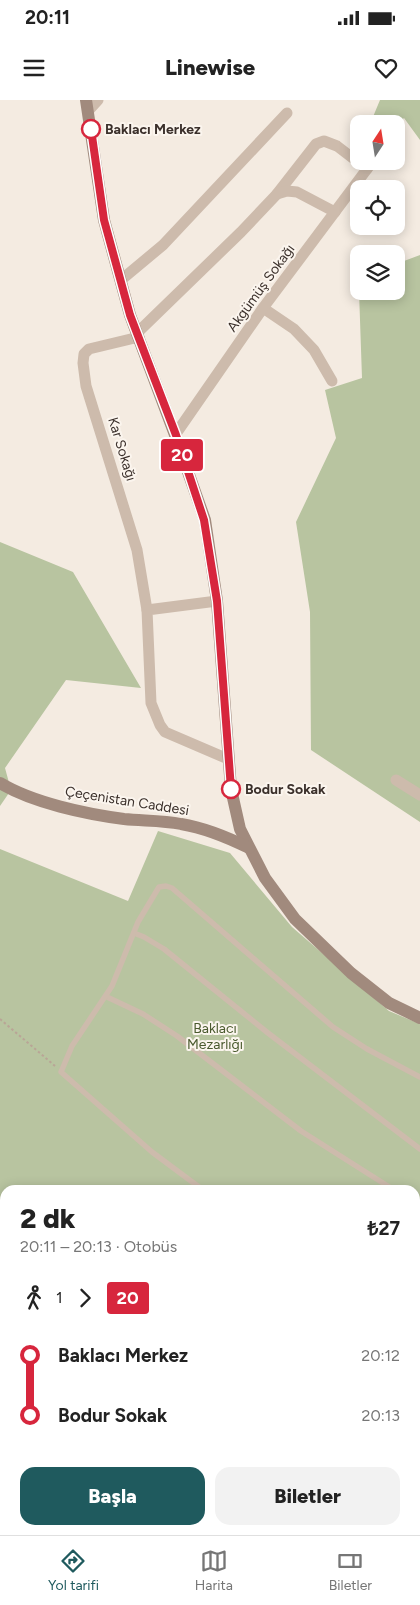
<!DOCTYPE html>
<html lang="tr">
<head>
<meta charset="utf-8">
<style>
	:root { --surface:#fff; --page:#f2f2f2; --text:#222; --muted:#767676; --line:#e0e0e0; --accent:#1f5a5e }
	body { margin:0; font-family:Figtree,sans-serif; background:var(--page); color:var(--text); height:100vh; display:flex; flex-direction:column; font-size:19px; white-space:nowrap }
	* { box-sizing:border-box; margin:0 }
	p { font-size:16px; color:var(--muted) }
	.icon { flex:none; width:28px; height:28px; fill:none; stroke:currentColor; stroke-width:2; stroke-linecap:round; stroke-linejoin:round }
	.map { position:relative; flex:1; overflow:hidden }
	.details { position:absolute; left:0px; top:1085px; width:420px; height:350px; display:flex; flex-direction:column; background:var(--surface); border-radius:15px 15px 0 0; box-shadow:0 2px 12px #0003 }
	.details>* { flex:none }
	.badge { padding:0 10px; border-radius:4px; font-size:18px; line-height:32px }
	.needle { width:32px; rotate:12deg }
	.tools { position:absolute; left:350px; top:15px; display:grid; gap:10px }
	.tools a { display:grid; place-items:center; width:55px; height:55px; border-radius:10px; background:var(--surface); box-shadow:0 2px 12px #0003; font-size:25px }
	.map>.badge { position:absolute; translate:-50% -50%; box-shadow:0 0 0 2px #fff }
	.legs { display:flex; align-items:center; gap:8px; height:55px; padding:0 20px; font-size:16px }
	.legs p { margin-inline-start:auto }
	.head { display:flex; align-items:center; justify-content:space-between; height:85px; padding:0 20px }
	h1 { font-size:28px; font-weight:800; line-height:38px }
	.primary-button { display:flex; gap:10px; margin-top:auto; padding:10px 20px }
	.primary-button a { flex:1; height:58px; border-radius:15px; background:var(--accent); color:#fff; font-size:20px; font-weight:800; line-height:58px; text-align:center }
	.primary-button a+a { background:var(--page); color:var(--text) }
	ul { padding:0 20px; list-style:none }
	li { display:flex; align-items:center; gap:18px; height:60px; font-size:19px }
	li i { display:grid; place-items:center; width:8px; height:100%; margin:0 6px; background:currentColor }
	li i::after { content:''; width:12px; height:12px; margin:-6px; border:4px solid; border-radius:50%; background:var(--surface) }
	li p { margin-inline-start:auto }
	li:first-child i { background:linear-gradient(#0000 50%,currentColor 0) }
	li:last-child i { background:linear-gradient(currentColor 50%,#0000 0) }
	.status { display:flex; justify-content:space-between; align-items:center; height:35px; padding:0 25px; background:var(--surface); direction:ltr }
	.status svg { height:14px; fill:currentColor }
	header { display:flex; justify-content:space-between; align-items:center; height:65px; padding:0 20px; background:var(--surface); font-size:22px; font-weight:800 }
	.tabs { display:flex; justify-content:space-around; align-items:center; height:70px; border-top:1px solid var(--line); background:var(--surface); font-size:14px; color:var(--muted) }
	.tabs a { display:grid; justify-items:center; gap:2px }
	.tabs .selected { color:var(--accent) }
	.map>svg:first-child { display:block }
</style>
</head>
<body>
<div class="status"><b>20:11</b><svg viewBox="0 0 49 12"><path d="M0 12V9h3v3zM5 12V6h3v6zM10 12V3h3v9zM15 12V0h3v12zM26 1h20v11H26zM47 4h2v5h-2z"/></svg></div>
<header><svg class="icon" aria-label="menu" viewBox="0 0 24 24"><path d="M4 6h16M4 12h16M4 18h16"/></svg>Linewise<svg class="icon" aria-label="heart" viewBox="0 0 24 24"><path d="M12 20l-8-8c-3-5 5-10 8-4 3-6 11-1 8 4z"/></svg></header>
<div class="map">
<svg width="420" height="1435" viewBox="0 0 420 1435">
	<rect width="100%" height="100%" fill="#f4ebe1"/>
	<g fill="#b8c4a0" fill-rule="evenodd">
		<path d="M380,0H420V40L404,18L396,26V24H370Z"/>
		<path d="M420,155V722L311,650L310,512L296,422L336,338L325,290L362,278L359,191H396V164Z"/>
		<path d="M0,442L73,472L141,588L66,580L5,668L11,690L0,706Z"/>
		<path d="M158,731L230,753L292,827L389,911L420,924V1435H0V749L128,801ZM5,1090H415V1430H5Z"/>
	</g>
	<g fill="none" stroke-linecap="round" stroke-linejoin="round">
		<path stroke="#b9a596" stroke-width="2" stroke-dasharray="2.5 2.5" stroke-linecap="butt" d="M0,919L55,966"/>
		<g stroke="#cdbbac" stroke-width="5.5">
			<path d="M134,833L144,837L164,849L268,933L420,1049"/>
			<path d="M107,897L143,914L177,936L301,1031L394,1090"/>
			<path d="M203,1090L152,1052L61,972L72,946L112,886L138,822L159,787L166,786L172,788L333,927L367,949L420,977"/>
			<path d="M415,1104L420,1108"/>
			<path d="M415,1187L420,1189"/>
			<path d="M415,1300L420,1301"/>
			<path d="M238,1430L240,1435"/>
		</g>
		<g stroke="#cdbbac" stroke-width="11">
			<path d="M88,11L98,0"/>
			<path d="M277,94L316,44L324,41L337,46L367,69"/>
			<path d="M121,180L163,145L287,13"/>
			<path d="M263,208L294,229L314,250L332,281"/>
			<path d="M137,233L241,132L277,94L287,91L297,92L335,112"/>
			<path d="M139,237L89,249L84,254L83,263L86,286L137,450L147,510"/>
			<path d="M175,335L263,208L373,61"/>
			<path d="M217,501L147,510L151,603L160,625L165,632L228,659"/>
			<path d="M396,680L420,695"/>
		</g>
		<g stroke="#a18a7d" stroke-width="12">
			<path d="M86,0L104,120L130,215L175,335L205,420L217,501L231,689L240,729L265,778L295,819L351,873L389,903L420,918"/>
			<path d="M0,683C33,703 86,714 124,719C143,721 162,720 181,724C205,728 227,737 249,748"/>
			<path d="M415,1411L420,1412"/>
			<path d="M278,1435L293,1430"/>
		</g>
	</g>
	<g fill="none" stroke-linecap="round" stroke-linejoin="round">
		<defs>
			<path id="line-1" d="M91,29L104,120L130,215L176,335L204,420L217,501L231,689"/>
		</defs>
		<use href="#line-1" stroke="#fff" stroke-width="11"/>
		<use href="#line-1" stroke="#d7263d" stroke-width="8"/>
	</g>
	<g fill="#fff" stroke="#d7263d" stroke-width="2.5">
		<circle cx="91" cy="29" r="9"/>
		<circle cx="231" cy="689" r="9"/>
	</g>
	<g text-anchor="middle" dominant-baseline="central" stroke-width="4" stroke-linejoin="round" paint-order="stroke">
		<g font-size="14" font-weight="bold" fill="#3b302b" stroke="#fbf5ee" text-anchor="start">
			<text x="105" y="29">Baklacı Merkez</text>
			<text x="245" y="689">Bodur Sokak</text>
		</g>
		<g font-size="14" fill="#3b302b" stroke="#fbf5ee">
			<text transform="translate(261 188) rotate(-54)">Akgümüş Sokağı</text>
			<text transform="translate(122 349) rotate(73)">Kar Sokağı</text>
			<text transform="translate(127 701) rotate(9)">Çeçenistan Caddesi</text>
		</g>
		<g font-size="14" fill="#4a5a2e" stroke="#fbf5ee">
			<text x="215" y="928">Baklacı<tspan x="215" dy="16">Mezarlığı</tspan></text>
		</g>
	</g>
</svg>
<div class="tools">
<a><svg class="needle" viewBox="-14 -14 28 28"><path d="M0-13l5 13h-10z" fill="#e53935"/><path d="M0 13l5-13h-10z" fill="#767676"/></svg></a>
<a><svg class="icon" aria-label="locate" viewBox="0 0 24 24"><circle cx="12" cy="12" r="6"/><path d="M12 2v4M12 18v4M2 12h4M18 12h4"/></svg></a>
<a><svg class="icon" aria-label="layers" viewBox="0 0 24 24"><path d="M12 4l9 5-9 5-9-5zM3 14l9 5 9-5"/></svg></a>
</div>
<b class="badge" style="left:182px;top:355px;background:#d7263d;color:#fff">20</b>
<section class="details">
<div class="head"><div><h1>2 dk</h1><p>20:11 – 20:13 · Otobüs</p></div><b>₺27</b></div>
<div class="legs"><svg class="icon" aria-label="walk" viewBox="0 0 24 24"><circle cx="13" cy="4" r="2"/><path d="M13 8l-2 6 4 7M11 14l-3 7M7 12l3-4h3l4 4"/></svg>1<svg class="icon" aria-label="forward" viewBox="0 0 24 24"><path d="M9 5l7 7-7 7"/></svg><b class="badge" style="background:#d7263d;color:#fff">20</b></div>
<ul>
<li><i style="color:#d7263d"></i><b>Baklacı Merkez</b><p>20:12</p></li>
<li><i style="color:#d7263d"></i><b>Bodur Sokak</b><p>20:13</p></li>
</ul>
<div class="primary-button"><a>Başla</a><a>Biletler</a></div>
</section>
</div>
<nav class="tabs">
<a class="selected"><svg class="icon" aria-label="directions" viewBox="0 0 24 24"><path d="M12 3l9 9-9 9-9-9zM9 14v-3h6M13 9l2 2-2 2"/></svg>Yol tarifi</a>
<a><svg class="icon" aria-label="map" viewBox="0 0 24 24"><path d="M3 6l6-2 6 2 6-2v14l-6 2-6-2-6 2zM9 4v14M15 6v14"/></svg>Harita</a>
<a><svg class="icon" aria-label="tickets" viewBox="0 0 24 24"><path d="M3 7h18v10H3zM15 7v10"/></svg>Biletler</a>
</nav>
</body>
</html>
